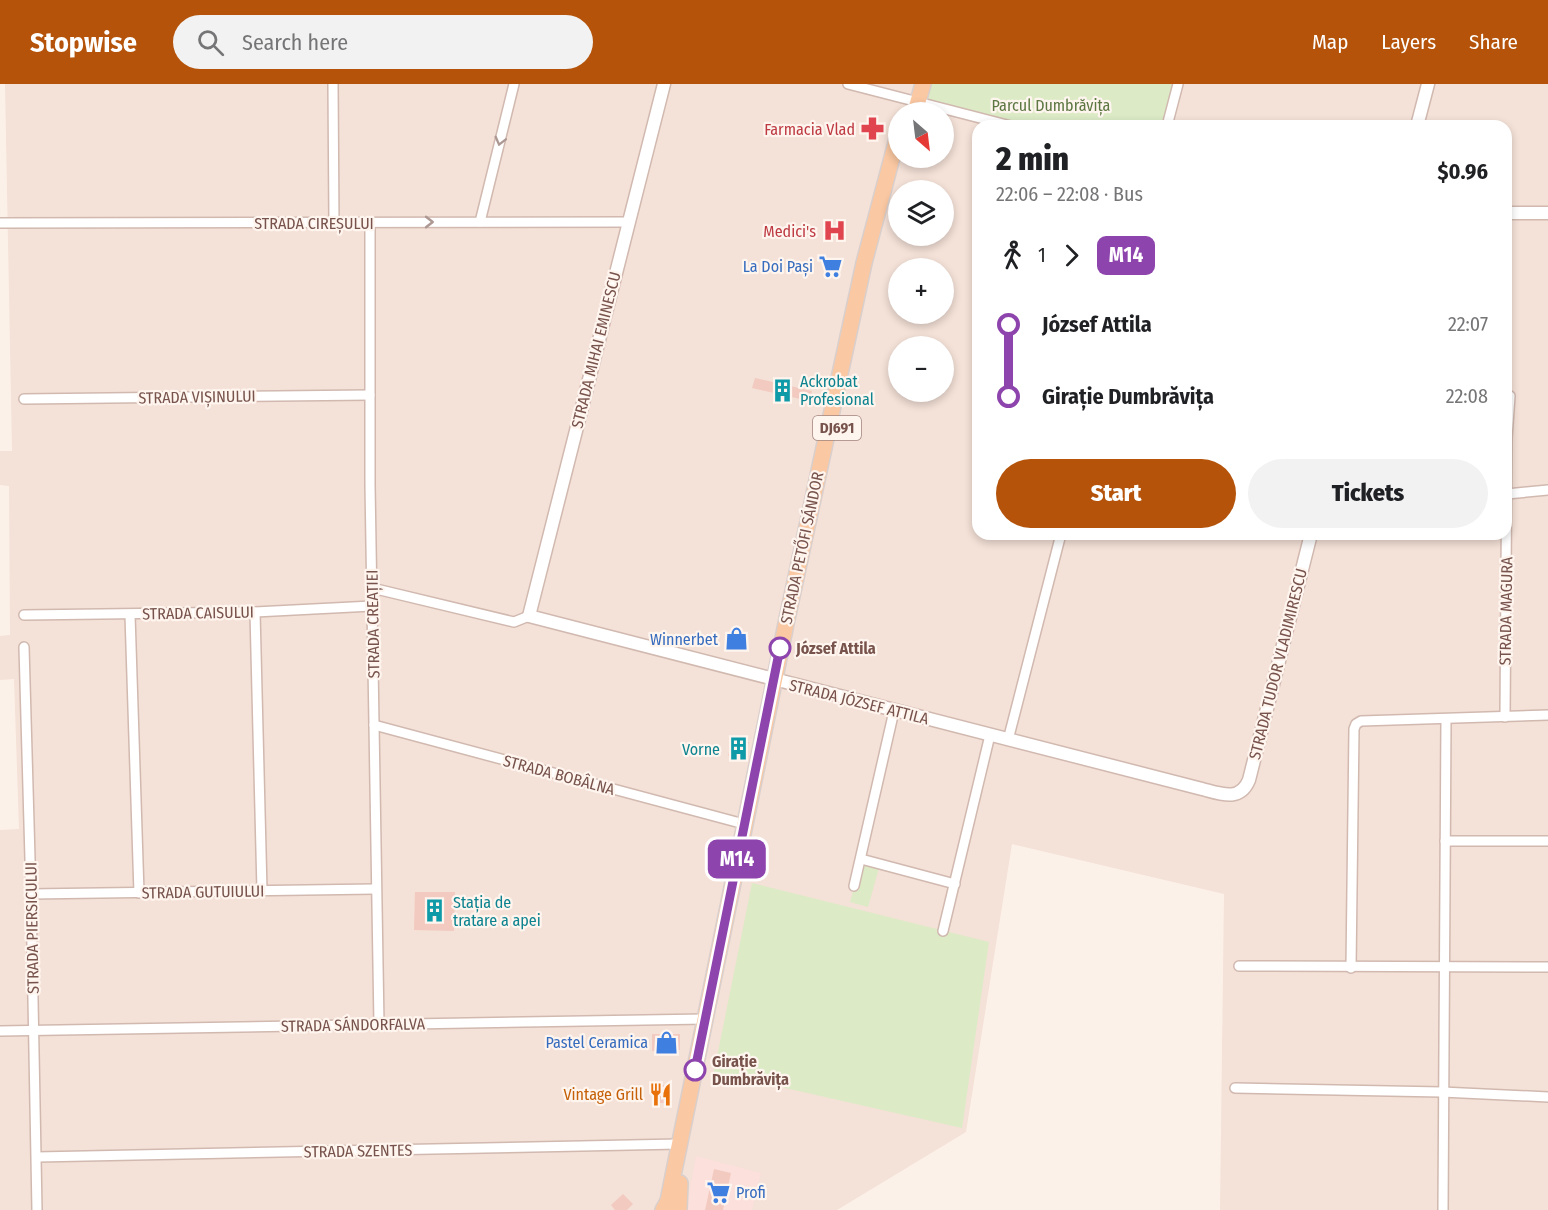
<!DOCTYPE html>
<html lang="en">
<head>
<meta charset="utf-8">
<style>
	:root { --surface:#fff; --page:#f2f2f2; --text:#202124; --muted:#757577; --accent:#b45309 }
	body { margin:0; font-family:"Fira Sans Condensed",sans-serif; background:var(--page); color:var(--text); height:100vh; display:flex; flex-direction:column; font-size:22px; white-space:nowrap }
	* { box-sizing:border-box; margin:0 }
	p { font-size:20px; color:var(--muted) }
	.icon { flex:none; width:33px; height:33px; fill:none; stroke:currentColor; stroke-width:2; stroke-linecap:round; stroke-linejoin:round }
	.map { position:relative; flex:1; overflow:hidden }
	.drawer { position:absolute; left:972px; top:36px; width:540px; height:420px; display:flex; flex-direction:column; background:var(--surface); border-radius:18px; box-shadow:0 3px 9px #0003 }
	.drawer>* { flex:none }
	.badge { padding:0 12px; border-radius:9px; font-size:21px; line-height:39px }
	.needle { width:39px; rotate:152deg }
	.controls { position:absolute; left:888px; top:18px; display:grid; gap:12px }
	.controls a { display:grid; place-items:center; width:66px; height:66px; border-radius:50%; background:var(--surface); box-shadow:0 3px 9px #0003; font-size:30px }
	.map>.badge { position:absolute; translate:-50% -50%; box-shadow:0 0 0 3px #fff }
	.legs { display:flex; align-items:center; gap:9px; height:66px; padding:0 24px; font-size:20px }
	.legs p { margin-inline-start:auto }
	.head { display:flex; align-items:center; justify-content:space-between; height:102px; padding:0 24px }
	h1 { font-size:33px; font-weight:800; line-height:45px }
	.primary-button { display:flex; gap:12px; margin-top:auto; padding:12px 24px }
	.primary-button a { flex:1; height:69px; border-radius:36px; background:var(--accent); color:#fff; font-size:24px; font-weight:800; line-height:69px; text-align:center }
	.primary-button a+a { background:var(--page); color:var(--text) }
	ul { padding:0 24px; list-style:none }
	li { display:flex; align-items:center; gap:21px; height:72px; font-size:22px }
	li i { display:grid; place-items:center; width:9px; height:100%; margin:0 8px; background:currentColor }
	li i::after { content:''; width:15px; height:15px; margin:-8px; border:4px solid; border-radius:50%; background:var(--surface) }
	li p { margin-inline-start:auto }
	li:first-child i { background:linear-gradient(#0000 50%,currentColor 0) }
	li:last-child i { background:linear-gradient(currentColor 50%,#0000 0) }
	header { display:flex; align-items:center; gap:36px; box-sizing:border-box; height:84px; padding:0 30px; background:var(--accent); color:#fff }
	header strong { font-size:28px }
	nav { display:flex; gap:33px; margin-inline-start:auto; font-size:21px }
	.search { width:420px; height:54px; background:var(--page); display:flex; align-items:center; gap:15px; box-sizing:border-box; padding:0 21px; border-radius:33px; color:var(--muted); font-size:22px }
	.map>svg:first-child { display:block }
</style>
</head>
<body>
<header>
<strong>Stopwise</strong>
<div class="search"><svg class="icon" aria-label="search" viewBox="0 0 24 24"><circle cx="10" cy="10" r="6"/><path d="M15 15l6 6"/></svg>Search here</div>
<nav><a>Map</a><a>Layers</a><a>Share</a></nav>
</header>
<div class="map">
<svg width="1548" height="1126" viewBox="0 0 1548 1126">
	<rect width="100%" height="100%" fill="#fcf1e8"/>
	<path fill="#f4e1d7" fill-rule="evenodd" d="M5,0H1548V1126H1220L1224,810L1012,760L966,1048L837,1126H0V746L19,745L14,595L0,596V552L10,551L9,402L0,401V367H12ZM898,28H944V74H898ZM978,42H1506V450H978ZM898,106H944V152H898ZM898,184H944V230H898ZM898,262H944V308H898Z"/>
	<path fill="#fce0dc" d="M696,1072L761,1089L752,1126H686Z"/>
	<g fill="#dcebc6">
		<path d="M925,0H1178L1167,42H1022L931,16L926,12Z"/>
		<path d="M861,780L879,784L868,823L850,818Z"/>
		<path d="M752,799L989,858L962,1044L714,988Z"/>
	</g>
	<g fill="#f2cac0">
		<path d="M755,294L812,307L809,317L752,304Z"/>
		<path d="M732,654L749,658L744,676L728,672Z"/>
		<path d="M415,808H455L454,847L414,846Z"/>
		<path d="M652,950H680V966L652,967Z"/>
		<path d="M655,1001H664L666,1014L665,1019H655Z"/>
		<path d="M714,1085L731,1089L723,1126H705Z"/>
		<path d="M623,1110L633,1120L627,1126H615L611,1121Z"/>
	</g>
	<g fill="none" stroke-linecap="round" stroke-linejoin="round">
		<defs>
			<g id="minor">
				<path d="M333,0L334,139"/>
				<path d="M848,0L1011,42"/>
				<path d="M1167,42L1178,0"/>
				<path d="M480,138L514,0"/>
				<path d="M0,139L628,138"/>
				<path d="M370,139V401L379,941"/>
				<path d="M24,315L370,311"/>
				<path d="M1507,410L1548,406"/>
				<path d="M372,504L514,538L529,532"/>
				<path d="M255,528L262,807"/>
				<path d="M24,531L255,528L372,522"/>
				<path d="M130,531L139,809"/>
				<path d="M24,563L31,810L37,1126"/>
				<path d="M1505,633L1507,354L1510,312"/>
				<path d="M374,641L744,740"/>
				<path d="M1008,656L1061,450"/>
				<path d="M1445,757H1548"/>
				<path d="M861,775L955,800"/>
				<path d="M854,802L894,627"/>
				<path d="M31,810L375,805"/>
				<path d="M943,847L990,651"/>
				<path d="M1239,882L1548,883"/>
				<path d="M1351,884L1354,645L1356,640L1361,637L1548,631"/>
				<path d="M0,947L705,935"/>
				<path d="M1235,1004L1442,1008L1548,1013"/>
				<path d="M37,1073L679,1060"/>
				<path d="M1443,1126L1446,635"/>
			</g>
			<g id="tertiary">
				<path d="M664,0L529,532L1202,705C1221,710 1240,718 1249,696L1311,450"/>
				<path d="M1417,42L1428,0"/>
				<path d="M1506,129H1548"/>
			</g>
			<g id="primary">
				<path d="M915,28L923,0"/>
				<path d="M663,1126L668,1117L675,1082L787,535L864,179L898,51"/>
				<path d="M679,1126L680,1099"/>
			</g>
		</defs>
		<use href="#minor" stroke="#d1b9b0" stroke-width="12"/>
		<use href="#tertiary" stroke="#d1b9b0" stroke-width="15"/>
		<use href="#primary" stroke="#d9cfcd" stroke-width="18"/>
		<use href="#minor" stroke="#fff" stroke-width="9"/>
		<use href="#tertiary" stroke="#fff" stroke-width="12"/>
		<use href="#primary" stroke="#fac8a2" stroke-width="15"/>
	</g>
	<defs><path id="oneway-chevron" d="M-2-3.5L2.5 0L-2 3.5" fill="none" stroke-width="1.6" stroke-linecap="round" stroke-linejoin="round" transform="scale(1.5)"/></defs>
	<g stroke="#ad9894">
		<use href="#oneway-chevron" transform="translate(500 57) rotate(104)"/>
		<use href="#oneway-chevron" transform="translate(429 138)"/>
	</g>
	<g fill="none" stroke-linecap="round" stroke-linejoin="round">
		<defs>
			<path id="line-1" d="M695,986L780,564"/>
		</defs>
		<use href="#line-1" stroke="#fff" stroke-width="14"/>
		<use href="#line-1" stroke="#8e44ad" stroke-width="9"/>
	</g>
	<defs>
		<symbol id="pharmacy-bare" viewBox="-9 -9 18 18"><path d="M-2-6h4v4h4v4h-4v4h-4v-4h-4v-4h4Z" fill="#e0444e" stroke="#fff5ef" stroke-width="2.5" paint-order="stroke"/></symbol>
		<symbol id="hospital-bare" viewBox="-9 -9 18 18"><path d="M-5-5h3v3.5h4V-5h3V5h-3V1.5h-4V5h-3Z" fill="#e0444e" stroke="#fff5ef" stroke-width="2.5" paint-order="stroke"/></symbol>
		<symbol id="supermarket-bare" viewBox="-9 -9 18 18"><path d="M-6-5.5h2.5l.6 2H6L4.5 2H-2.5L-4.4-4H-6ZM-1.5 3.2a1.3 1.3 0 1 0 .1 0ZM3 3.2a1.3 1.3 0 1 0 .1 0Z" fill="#3f7fe0" stroke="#fff5ef" stroke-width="2.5" paint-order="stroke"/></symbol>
		<symbol id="building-bare" viewBox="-9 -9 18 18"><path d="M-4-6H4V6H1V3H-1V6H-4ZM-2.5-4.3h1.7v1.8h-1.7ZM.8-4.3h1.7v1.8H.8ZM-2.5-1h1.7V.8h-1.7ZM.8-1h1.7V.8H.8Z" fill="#0f9aa8" stroke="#fff5ef" stroke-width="2.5" paint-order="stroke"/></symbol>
		<symbol id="shop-bare" viewBox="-9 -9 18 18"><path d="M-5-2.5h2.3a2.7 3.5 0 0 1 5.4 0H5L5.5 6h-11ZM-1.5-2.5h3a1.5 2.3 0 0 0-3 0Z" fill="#3f7fe0" stroke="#fff5ef" stroke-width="2.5" paint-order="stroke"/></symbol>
		<symbol id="restaurant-bare" viewBox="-9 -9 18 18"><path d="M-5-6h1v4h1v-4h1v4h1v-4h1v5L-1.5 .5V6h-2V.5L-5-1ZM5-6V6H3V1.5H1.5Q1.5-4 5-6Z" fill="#e8710a" stroke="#fff5ef" stroke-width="2.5" paint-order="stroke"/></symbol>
	</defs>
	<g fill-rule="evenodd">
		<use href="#pharmacy-bare" x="856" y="28" width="33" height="33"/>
		<use href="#hospital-bare" x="818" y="130" width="33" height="33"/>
		<use href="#supermarket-bare" x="814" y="166" width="33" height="33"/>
		<use href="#building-bare" x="766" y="290" width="33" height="33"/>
		<use href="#shop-bare" x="720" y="538" width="33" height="33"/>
		<use href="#building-bare" x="722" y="648" width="33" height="33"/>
		<use href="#building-bare" x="418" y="810" width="33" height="33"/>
		<use href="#shop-bare" x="650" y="942" width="33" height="33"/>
		<use href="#restaurant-bare" x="644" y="994" width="33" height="33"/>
		<use href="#supermarket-bare" x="702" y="1092" width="33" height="33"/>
	</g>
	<g fill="#fff" stroke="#8e44ad" stroke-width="3">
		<circle cx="780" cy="564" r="10"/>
		<circle cx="695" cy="986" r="10"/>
	</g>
	<g text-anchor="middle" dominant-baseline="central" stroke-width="4.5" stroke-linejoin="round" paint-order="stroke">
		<rect fill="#fff5ef" stroke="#a0847d" stroke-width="1.5" x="813" y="332" width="48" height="24" rx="4.5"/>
		<g font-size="15" font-weight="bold" fill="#77534c">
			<text x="837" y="344">DJ691</text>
		</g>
		<g font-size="16" fill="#5c7741" stroke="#fff5ef">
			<text x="1051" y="21">Parcul Dumbrăvița</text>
		</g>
		<g font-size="16" fill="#be3a42" stroke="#fff5ef" text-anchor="end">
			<text x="855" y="45">Farmacia Vlad</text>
			<text x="816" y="147">Medici's</text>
		</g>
		<g font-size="16" fill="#77534c" stroke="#fff5ef">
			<text x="314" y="139">STRADA CIREȘULUI</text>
			<text transform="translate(596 266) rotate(-76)">STRADA MIHAI EMINESCU</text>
			<text transform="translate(197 313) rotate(-1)">STRADA VIȘINULUI</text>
			<text transform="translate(802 464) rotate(-78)">STRADA PETŐFI SÁNDOR</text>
			<text transform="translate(1506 527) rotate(-89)">STRADA MAGURA</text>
			<text transform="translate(198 529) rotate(-1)">STRADA CAISULUI</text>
			<text transform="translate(373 540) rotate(-91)">STRADA CREAȚIEI</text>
			<text transform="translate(1278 580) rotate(-76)">STRADA TUDOR VLADIMIRESCU</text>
			<text transform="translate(859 618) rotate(14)">STRADA JÓZSEF ATTILA</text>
			<text transform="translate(559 691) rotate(15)">STRADA BOBÂLNA</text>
			<text transform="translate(203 808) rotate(-1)">STRADA GUTUIULUI</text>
			<text transform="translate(32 844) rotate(-91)">STRADA PIERSICULUI</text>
			<text transform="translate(353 941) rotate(-1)">STRADA SÁNDORFALVA</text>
			<text transform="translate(358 1067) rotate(-1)">STRADA SZENTES</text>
		</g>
		<g font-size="16" fill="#366cbe" stroke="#fff5ef" text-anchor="end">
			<text x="813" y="182">La Doi Pași</text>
			<text x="718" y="555">Winnerbet</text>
			<text x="648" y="958">Pastel Ceramica</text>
			<text x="736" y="1108" text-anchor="start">Profi</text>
		</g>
		<g font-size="16" fill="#0d838f" stroke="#fff5ef" text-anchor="start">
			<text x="800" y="297">Ackrobat<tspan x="800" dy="18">Profesional</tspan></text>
			<text x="720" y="665" text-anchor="end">Vorne</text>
			<text x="453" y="818">Stația de<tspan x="453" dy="18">tratare a apei</tspan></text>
		</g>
		<g font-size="16" font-weight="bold" fill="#77534c" stroke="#fff5ef" text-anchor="start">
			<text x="796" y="564">József Attila</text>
			<text x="712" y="977">Girație<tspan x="712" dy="18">Dumbrăvița</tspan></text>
		</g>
		<g font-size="16" fill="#c56008" stroke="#fff5ef" text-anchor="end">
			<text x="643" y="1010">Vintage Grill</text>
		</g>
	</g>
</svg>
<div class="controls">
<a><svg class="needle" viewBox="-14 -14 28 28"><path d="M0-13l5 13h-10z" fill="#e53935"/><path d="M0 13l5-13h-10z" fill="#757577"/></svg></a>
<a><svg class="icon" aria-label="layers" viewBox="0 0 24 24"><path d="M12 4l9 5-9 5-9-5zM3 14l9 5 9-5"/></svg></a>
<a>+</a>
<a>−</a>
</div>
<b class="badge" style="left:737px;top:775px;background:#8e44ad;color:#fff">M14</b>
<section class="drawer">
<div class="head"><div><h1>2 min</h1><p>22:06 – 22:08 · Bus</p></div><b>$0.96</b></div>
<div class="legs"><svg class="icon" aria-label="walk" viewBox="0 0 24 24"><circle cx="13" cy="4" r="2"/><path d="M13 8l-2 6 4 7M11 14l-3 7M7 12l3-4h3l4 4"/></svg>1<svg class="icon" aria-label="forward" viewBox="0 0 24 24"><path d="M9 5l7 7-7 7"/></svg><b class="badge" style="background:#8e44ad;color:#fff">M14</b></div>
<ul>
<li><i style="color:#8e44ad"></i><b>József Attila</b><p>22:07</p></li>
<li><i style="color:#8e44ad"></i><b>Girație Dumbrăvița</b><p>22:08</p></li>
</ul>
<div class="primary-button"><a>Start</a><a>Tickets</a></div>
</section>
</div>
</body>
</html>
